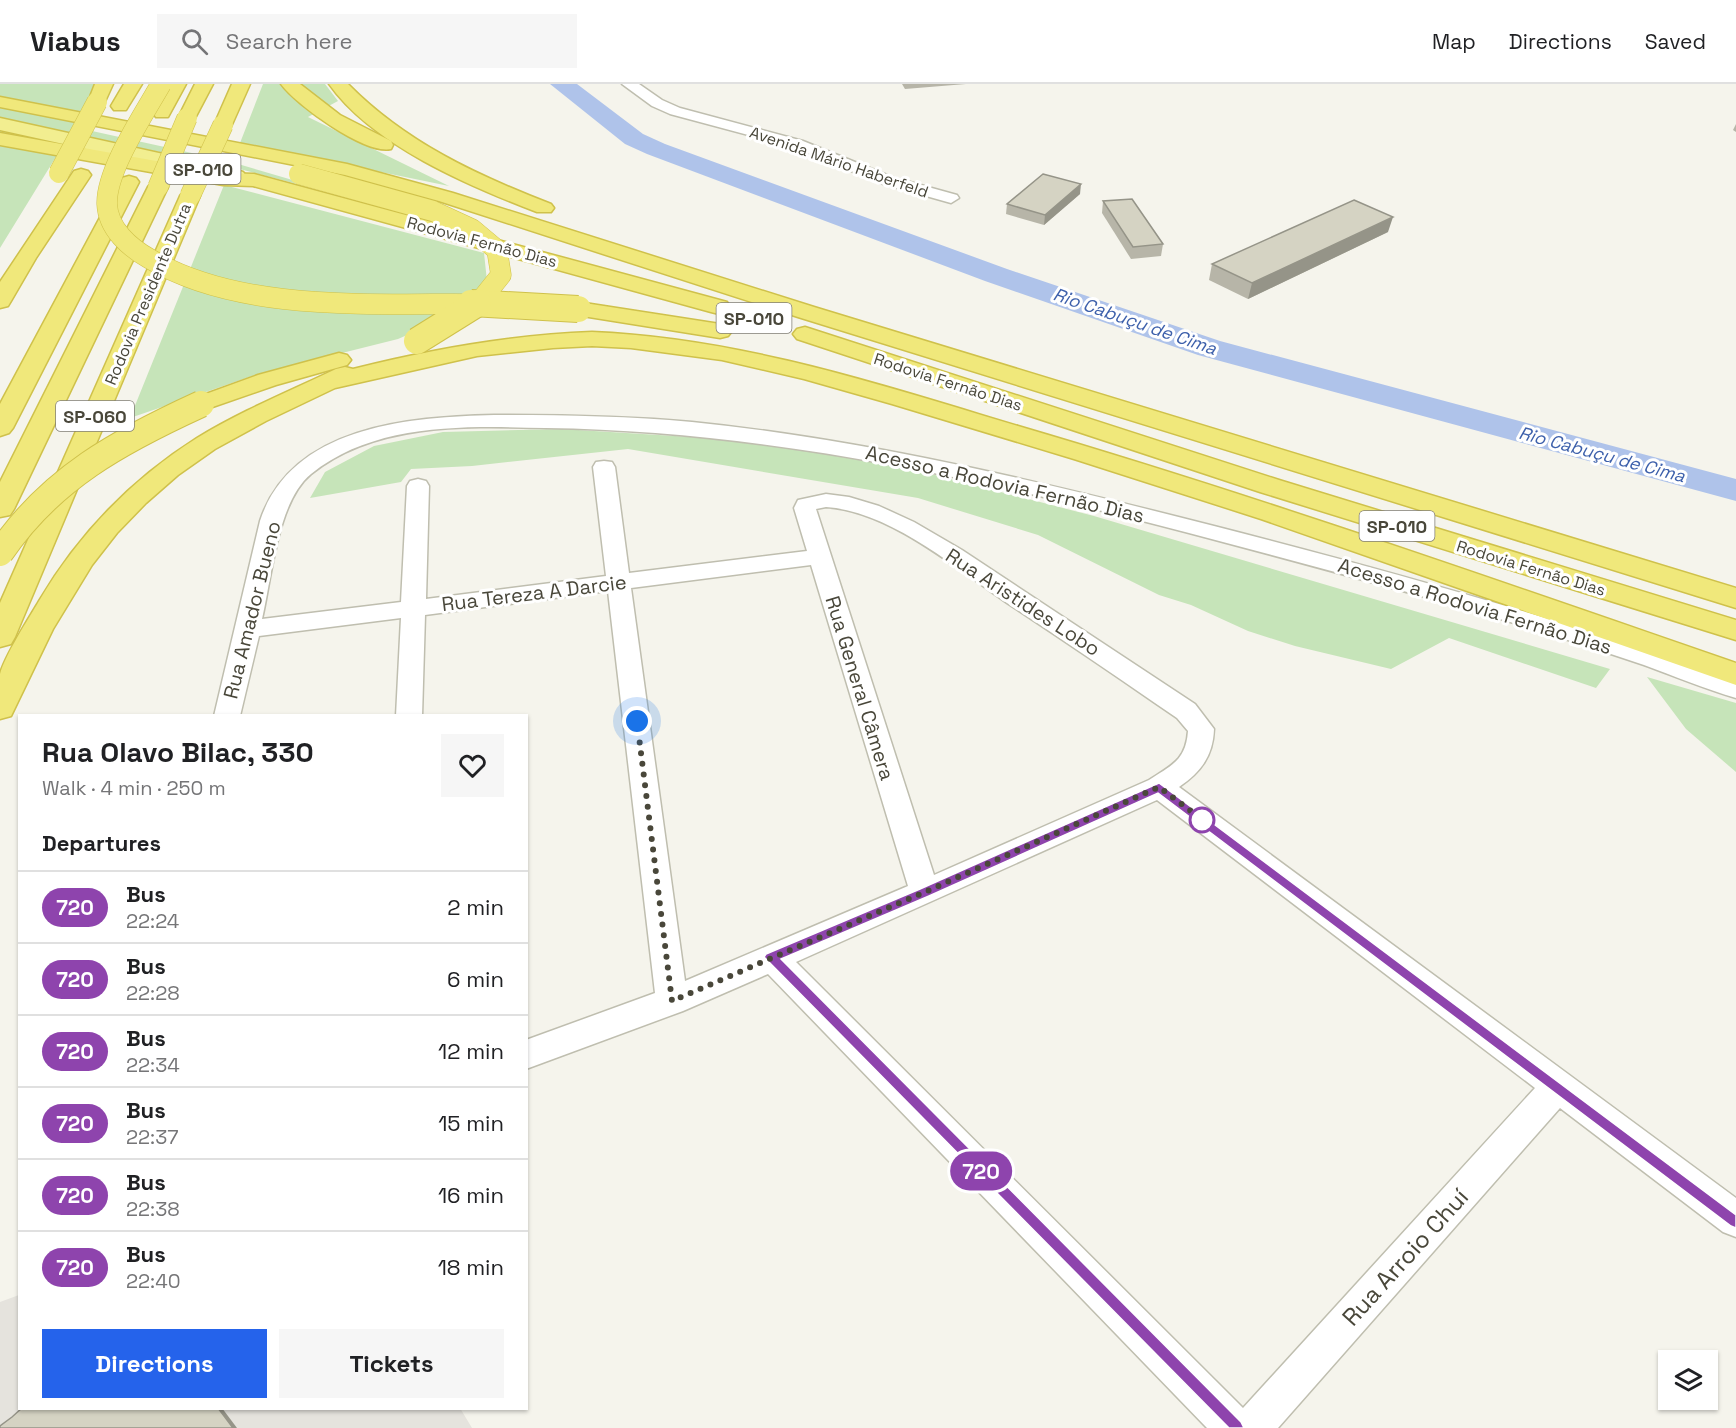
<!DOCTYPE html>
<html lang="en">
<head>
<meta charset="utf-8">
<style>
	:root { --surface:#fff; --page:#f6f6f6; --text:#202124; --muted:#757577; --line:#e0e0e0; --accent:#2563eb }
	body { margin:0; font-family:"Space Grotesk",sans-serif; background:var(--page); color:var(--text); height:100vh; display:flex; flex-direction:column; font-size:22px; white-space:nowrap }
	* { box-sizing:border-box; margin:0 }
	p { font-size:20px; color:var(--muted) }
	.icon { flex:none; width:33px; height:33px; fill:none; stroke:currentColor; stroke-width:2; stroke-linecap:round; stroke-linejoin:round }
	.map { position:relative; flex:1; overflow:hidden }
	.details { position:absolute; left:18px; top:630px; width:510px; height:696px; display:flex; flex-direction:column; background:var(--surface); border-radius:0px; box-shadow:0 2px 4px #0004 }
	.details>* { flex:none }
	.badge { padding:0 12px; border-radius:20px; font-size:21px; line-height:39px }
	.tools { position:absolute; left:1658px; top:1266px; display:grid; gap:12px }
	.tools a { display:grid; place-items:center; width:60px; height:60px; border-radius:0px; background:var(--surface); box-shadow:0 2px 4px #0004; font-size:30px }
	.you { position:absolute; width:30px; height:30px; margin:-15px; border:4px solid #fff; border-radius:50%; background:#1a73e8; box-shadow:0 0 0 9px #1a73e833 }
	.map>.badge { position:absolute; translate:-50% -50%; box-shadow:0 0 0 3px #fff }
	h2 { padding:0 24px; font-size:22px; line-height:54px }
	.round { display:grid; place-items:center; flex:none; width:63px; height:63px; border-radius:0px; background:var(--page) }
	.overview { display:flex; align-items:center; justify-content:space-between; height:102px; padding:0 24px }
	h1 { font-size:28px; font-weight:700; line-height:45px }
	.primary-button { display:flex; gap:12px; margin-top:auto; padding:12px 24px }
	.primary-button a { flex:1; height:69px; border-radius:0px; background:var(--accent); color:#fff; font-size:24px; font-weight:700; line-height:69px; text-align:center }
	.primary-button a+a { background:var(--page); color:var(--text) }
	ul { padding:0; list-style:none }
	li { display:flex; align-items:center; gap:18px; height:72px; padding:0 24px; border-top:2px solid var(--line) }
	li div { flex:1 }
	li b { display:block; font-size:22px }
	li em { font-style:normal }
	li .badge { min-width:66px; font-weight:700; text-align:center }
	header { display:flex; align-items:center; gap:36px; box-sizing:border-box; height:84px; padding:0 30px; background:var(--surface); border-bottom:2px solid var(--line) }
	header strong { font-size:28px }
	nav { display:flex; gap:33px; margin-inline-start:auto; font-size:21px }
	.search { width:420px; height:54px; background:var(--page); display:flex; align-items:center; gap:15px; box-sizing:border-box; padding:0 21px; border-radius:0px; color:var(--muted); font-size:22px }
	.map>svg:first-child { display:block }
</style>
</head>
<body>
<header>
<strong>Viabus</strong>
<div class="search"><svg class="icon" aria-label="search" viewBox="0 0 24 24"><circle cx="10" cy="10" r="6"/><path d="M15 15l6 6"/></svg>Search here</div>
<nav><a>Map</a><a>Directions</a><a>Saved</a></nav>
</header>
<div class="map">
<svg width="1736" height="1344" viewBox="0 0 1736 1344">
	<rect width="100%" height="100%" fill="#f5f4ec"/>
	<path fill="#e5e3dd" d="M19,1211L20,1324H460L472,1344H0V1218Z"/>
	<g fill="#c6e4b9">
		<path d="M0,0H96L74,43L228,77L378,121L224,81L70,50L0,164Z"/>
		<path d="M263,0H325L338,17L308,33L449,102L240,59Z"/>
		<path d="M224,101L484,169L487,197L446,234L398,255L258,290L130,334Z"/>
		<path d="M562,345L739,356L908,384L1094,432L1610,585L1596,604L1449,554L1391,585L1295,562L1248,547L1191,521L1159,511L1038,451L918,414L628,365L472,382L411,385L401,398L310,414L325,388L374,362L443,348Z"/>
		<path d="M1647,593L1736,619V688L1686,645Z"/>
	</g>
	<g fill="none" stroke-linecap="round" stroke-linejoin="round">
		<path fill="#afc3ea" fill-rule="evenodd" d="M550,0H577L643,50L665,60L1007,185L1220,257L1736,395V417L1198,271L985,197L647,70L625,60Z"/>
		<defs>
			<g id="minor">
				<path d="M622,0H639L662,16L680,24L803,57L892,93L957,111L959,114L951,119L880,99L793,63L670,30L652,22Z"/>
				<path d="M494,331C560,331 627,332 692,338C869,356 1042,398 1214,442C1390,487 1564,536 1736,596V614C1705,605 1674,592 1644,581C1605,568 1566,555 1527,543C1415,509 1302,479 1189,449C978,394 765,347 546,344C468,342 375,338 311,390C277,418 272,493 262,535L401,518L407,402L410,397L418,395L426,397L429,402L426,515L606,492L593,383L596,378L604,377L612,378L615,383L629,489L807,467L794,424L798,416L826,410L849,413L879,422L914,438L962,466L1195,620L1214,645C1213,672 1201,688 1179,703L1736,1114V1153L1723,1148L1560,1024L1278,1344H1207L768,890L683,927L526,985V956L655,909L608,507L425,531L422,632H396L401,534L259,552L240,632H214L260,437C291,342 409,333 494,331ZM826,423C889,427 956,484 1007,519C1057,552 1106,585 1155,619L1177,634L1188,647C1186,676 1172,681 1149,696L934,791L816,425ZM811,481L908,802L685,897L631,504ZM1157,716L1535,1004L1243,1324L796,878Z"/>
			</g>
			<path id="trunk" d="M0,34L236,86L243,88L246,92L243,96L236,98L0,46Z"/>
			<g id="motorway">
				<path d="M95,0H113L103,22H91L88,18Z"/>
				<path d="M124,0H142L126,26H114L111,22Z"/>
				<path d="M168,0H186L168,33H156L153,29Z"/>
				<path d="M195,0H213L193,38H181L178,34Z"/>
				<path d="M232,0H250L230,45H216L214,41Z"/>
				<path d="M281,0H300L340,31L391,57L393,61L391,65C366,71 296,21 281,0Z"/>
				<path d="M329,0H348C405,58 476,91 551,120L554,124L551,128H537C469,102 372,61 329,0Z"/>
				<path d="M0,13L347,80L453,109L814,223L1736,504V524L798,233L439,117L345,91L0,23Z"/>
				<path d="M0,49L223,89L254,90L727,218L730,223L727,228L719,230L711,228L253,102L223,101L0,61Z"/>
				<path d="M81,85L88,87L91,91L36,174L11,217L8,222L0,224V198L74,87Z"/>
				<path d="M129,92L136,94L139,98L13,344L9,349L0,352V320L119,98L122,94Z"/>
				<path d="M158,97L165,99L168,103L14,425L10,431L0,433V398L148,103L151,99Z"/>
				<path d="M190,106L197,108L200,112L15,553L11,560L0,563V519L180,112L183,108Z"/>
				<path d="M578,218L720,240L728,242L732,247L728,252L720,254L570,230L567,225L570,220Z"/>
				<path d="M805,243L1279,396L1736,536V556L1260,408L797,255L793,250L797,245Z"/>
				<path d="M592,248C739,254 878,300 1018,342C1260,413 1498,497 1736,579V601L1261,435L1074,375L892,320L804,295L722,276L631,264L592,262L553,264L477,272L335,304L266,337L215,365L178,391L146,419L117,449L92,481L53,545L11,632L0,635C0,621 0,603 0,590C5,571 29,534 39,517C78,451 132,395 197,354C241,327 290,307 336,285L345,283L353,285C432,265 511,251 592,248Z"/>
				<path d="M339,269L347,271L351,276L347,281L276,301L201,327L192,325L189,320L192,315L258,291Z"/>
			</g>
		</defs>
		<use href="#minor" stroke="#bfbeaf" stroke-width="3"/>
		<use href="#trunk" stroke="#cfc14b" stroke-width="3"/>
		<use href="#motorway" stroke="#cfc14b" stroke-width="3"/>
		<use href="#minor" fill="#fff" fill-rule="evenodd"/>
		<use href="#trunk" fill="#f2ee90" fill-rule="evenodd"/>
		<use href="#motorway" fill="#f0e87b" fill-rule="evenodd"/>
		<defs>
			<g id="motorway-bridge-far1">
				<path d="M161,0C144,30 106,86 107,120C108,145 130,164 150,175C251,235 402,216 517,221"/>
				<path d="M59,89L97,18"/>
				<path d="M299,90L433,127L472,145L497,166L501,191L477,221"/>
				<path d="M158,103L187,34"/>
				<path d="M190,112L223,41"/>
			</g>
			<g id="motorway-bridge">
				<path d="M471,219L578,225"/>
				<path d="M417,257L478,219"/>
				<path d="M0,469C51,394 120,357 201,320"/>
			</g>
		</defs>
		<use href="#motorway-bridge-far1" stroke="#cfc14b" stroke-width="21" stroke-linecap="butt"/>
		<use href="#motorway-bridge" stroke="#cfc14b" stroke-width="28" stroke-linecap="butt"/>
		<use href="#motorway-bridge-far1" stroke="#f0e87b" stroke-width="20"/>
		<use href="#motorway-bridge" stroke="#f0e87b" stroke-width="26"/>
	</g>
	<g fill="#b7b5a8">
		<path d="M902,0H966L905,5Z"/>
		<path d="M1736,40V48L1733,46Z"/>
		<path d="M1080,110L1044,141L1006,130L1007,120Z"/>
		<path d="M1103,117L1163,160L1161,172L1131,175L1102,129Z"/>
		<path d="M1388,148L1248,215L1209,196L1212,180Z"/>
	</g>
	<g fill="#959488">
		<path d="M1081,100L1080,110L1044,141L1045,131Z"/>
		<path d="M1393,133L1388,148L1248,215L1252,199Z"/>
		<path d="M218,1324H222L237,1344H233Z"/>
	</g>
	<g fill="#d5d3c3" stroke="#959488" stroke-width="1.5">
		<path d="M1043,90L1081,100L1045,131L1007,120Z"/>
		<path d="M1132,115L1163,160L1133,163L1103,117Z"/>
		<path d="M1354,116L1393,133L1252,199L1212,180Z"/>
		<path d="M22,1324H218L233,1344H0V1342L12,1333Z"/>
	</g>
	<path fill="#8e44ad" stroke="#fff" stroke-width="1.5" d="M1159,699L1736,1131V1144L1731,1142L1158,709L929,812L781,875L1241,1338L1244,1344H1229L764,873L766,870L920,805Z"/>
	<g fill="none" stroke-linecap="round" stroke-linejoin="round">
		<path stroke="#49473a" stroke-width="6" stroke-dasharray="0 10.8" d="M637,637L672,917L925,808L1159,703L1208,740L1202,736"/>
	</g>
	<circle fill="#fff" stroke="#8e44ad" stroke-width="3" cx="1202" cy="736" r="12"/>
	<g text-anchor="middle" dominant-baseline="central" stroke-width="6" stroke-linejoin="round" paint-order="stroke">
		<g font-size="16" fill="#49473a" stroke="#fff">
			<text transform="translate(839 78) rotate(19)">Avenida Mário Haberfeld</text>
			<text transform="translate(482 158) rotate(15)">Rodovia Fernão Dias</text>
			<text transform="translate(148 210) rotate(-67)">Rodovia Presidente Dutra</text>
			<text transform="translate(948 298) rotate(18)">Rodovia Fernão Dias</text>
			<text transform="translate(1531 484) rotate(17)">Rodovia Fernão Dias</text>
		</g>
		<g fill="#fff" stroke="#807e75" stroke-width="1.5">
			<rect x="165.5" y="70" width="75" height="30" rx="4.5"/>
			<rect x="716.5" y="219" width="75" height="30" rx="4.5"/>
			<rect x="56" y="317" width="78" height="30" rx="4.5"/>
			<rect x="1359.5" y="427" width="75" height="30" rx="4.5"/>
		</g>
		<g font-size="18" font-weight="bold" fill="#49473a">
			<text x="203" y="85">SP-010</text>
			<text x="754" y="234">SP-010</text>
			<text x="95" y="332">SP-060</text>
			<text x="1397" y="442">SP-010</text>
		</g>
		<g font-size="18" font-style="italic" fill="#3d60ab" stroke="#fff">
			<text transform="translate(1135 237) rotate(19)">Rio Cabuçu de Cima</text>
			<text transform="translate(1602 370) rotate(15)">Rio Cabuçu de Cima</text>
		</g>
		<g font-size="20" fill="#49473a" stroke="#fff">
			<text transform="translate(1005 400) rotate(13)">Acesso a Rodovia Fernão Dias</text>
			<text transform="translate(534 509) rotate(-7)">Rua Tereza A Darcie</text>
			<text transform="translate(1023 518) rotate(33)">Rua Aristides Lobo</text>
			<text transform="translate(1475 522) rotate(17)">Acesso a Rodovia Fernão Dias</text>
			<text transform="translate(252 526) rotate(-76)">Rua Amador Bueno</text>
			<text transform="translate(860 604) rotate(73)">Rua General Câmera</text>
		</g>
		<g font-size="24" fill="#49473a" stroke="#fff">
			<text transform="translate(1405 1173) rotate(-48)">Rua Arroio Chuí</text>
		</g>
	</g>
</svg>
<div class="tools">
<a><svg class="icon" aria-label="layers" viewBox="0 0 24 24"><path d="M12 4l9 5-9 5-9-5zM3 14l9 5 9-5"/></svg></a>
</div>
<div class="you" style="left:637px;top:637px"></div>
<b class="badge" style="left:981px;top:1087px;background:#8e44ad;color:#fff">720</b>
<section class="details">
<div class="overview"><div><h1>Rua Olavo Bilac, 330</h1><p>Walk · 4 min · 250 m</p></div><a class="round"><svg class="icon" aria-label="heart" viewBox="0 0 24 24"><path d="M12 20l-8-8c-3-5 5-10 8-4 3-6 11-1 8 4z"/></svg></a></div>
<h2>Departures</h2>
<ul>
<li><span class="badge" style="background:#8e44ad;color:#fff">720</span><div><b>Bus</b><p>22:24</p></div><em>2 min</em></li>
<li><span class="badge" style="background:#8e44ad;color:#fff">720</span><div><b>Bus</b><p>22:28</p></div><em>6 min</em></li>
<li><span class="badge" style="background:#8e44ad;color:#fff">720</span><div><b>Bus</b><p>22:34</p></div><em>12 min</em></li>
<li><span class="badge" style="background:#8e44ad;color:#fff">720</span><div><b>Bus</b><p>22:37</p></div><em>15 min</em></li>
<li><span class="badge" style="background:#8e44ad;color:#fff">720</span><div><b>Bus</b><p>22:38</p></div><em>16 min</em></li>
<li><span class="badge" style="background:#8e44ad;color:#fff">720</span><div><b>Bus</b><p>22:40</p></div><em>18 min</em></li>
</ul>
<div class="primary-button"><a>Directions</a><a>Tickets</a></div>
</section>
</div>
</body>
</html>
